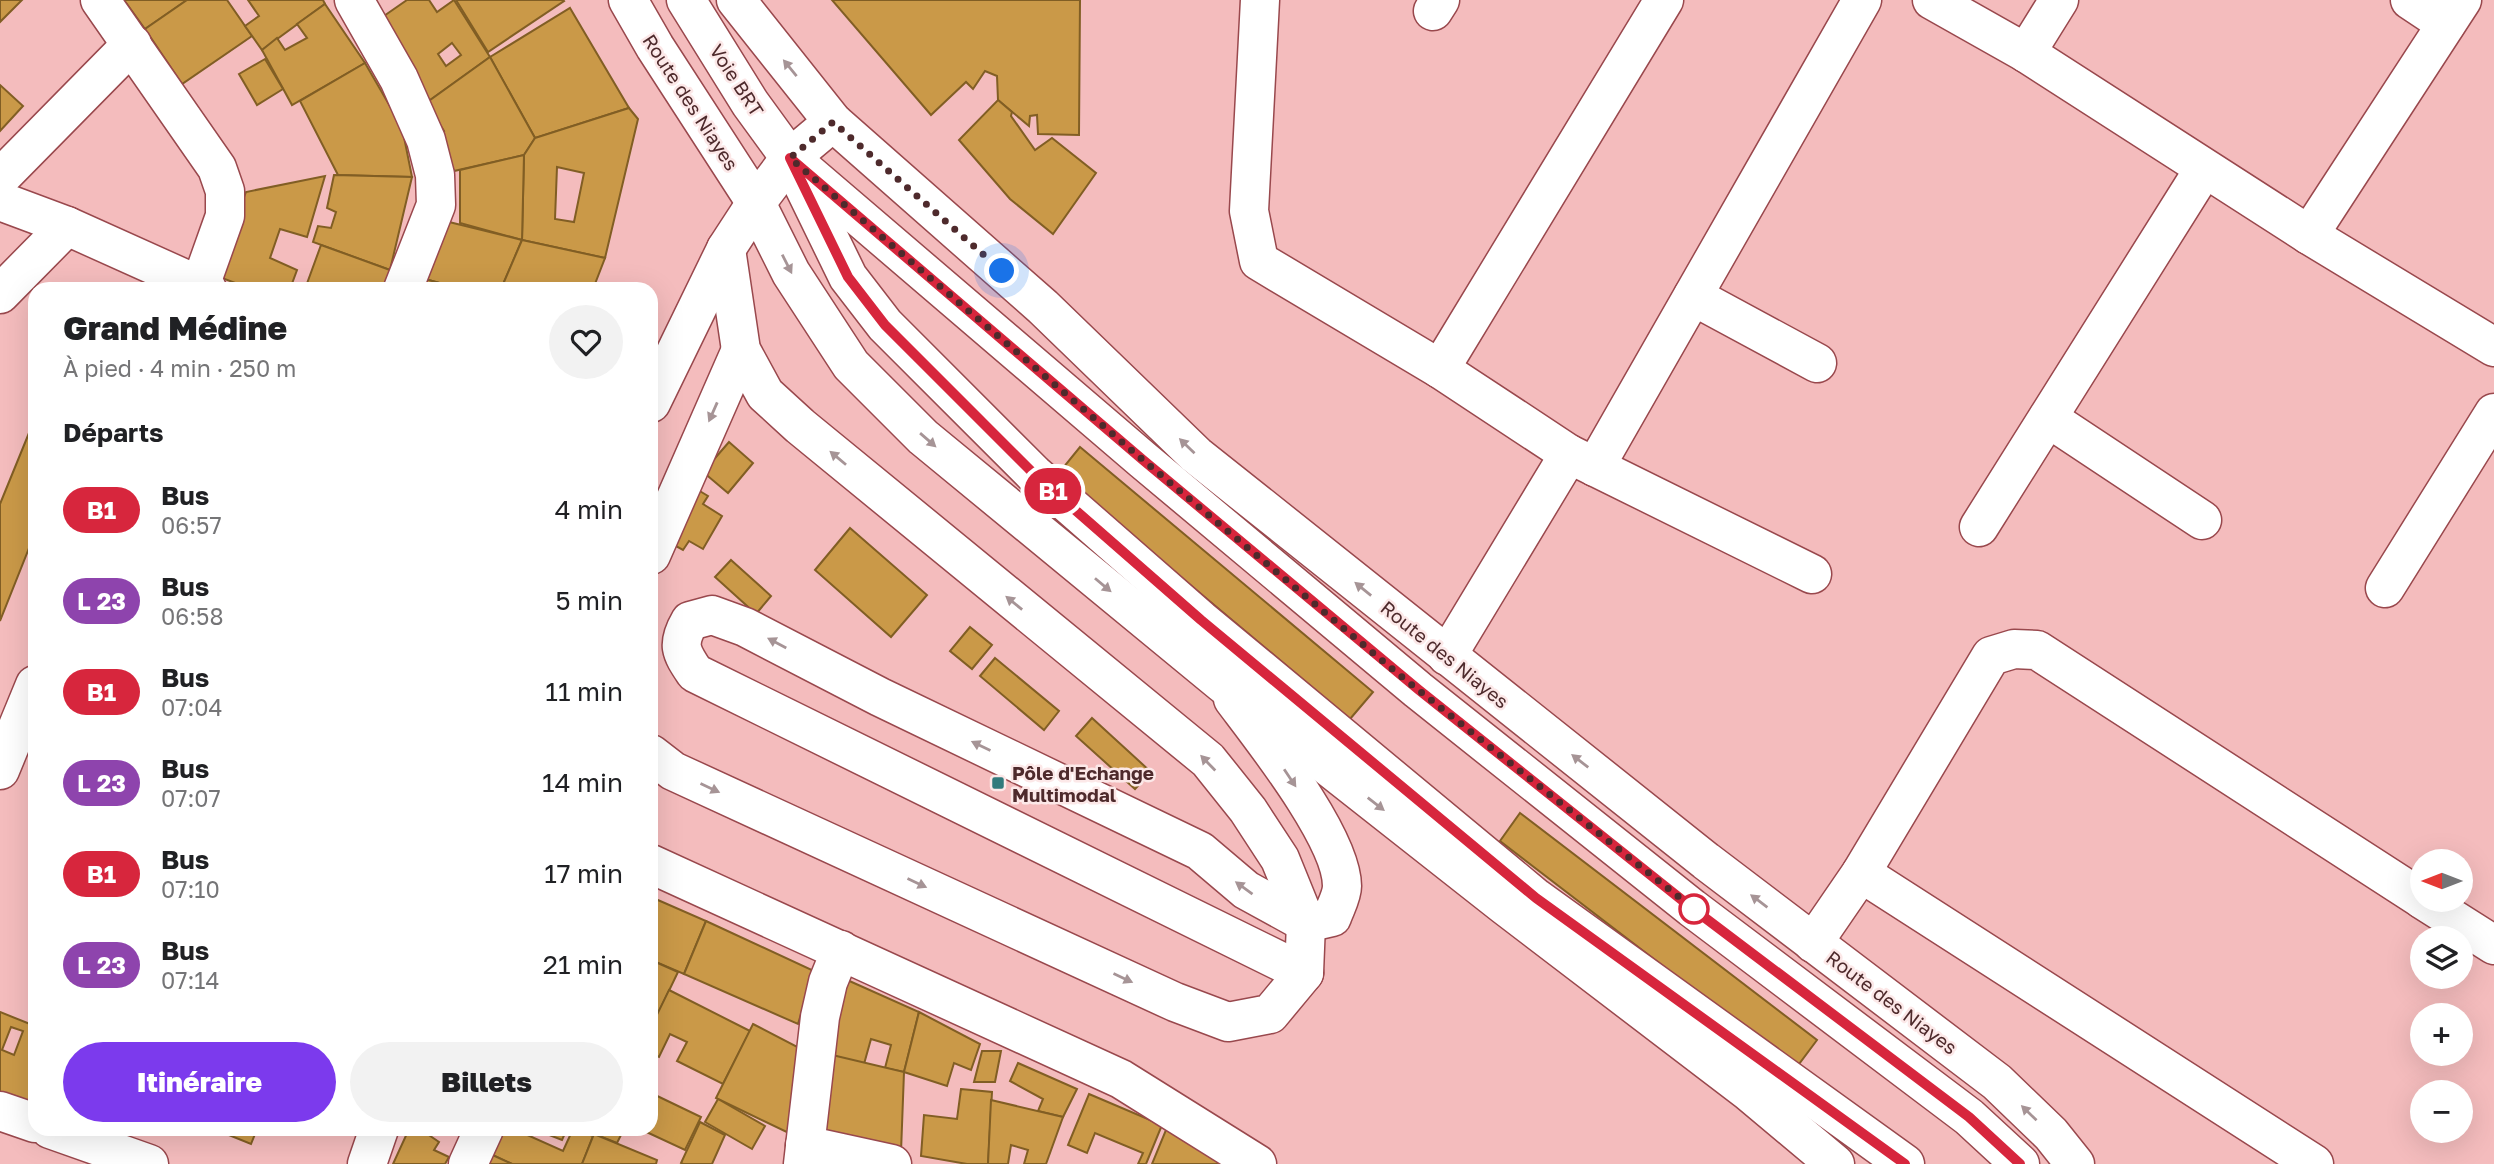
<!DOCTYPE html>
<html lang="fr">
<head>
<meta charset="utf-8">
<style>
	:root { --surface:#fff; --page:#f2f2f2; --text:#202124; --muted:#757577; --accent:#7c3aed }
	body { margin:0; font-family:"Golos Text",sans-serif; background:var(--page); color:var(--text); height:100vh; display:flex; flex-direction:column; font-size:26px; white-space:nowrap }
	* { box-sizing:border-box; margin:0 }
	p { font-size:23px; color:var(--muted) }
	.icon { flex:none; width:38px; height:38px; fill:none; stroke:currentColor; stroke-width:2; stroke-linecap:round; stroke-linejoin:round }
	.map { position:relative; flex:1; overflow:hidden }
	.panel { position:absolute; left:28px; top:282px; width:630px; height:854px; display:flex; flex-direction:column; background:var(--surface); border-radius:21px; box-shadow:0 7px 28px #0002 }
	.panel>* { flex:none }
	.badge { padding:0 14px; border-radius:23px; font-size:24px; line-height:46px }
	.needle { width:46px; rotate:270deg }
	.fabs { position:absolute; left:2410px; top:849px; display:grid; gap:14px }
	.fabs a { display:grid; place-items:center; width:63px; height:63px; border-radius:50%; background:var(--surface); box-shadow:0 7px 28px #0002; font-size:35px }
	.you { position:absolute; width:35px; height:35px; margin:-18px; border:5px solid #fff; border-radius:50%; background:#1a73e8; box-shadow:0 0 0 10px #1a73e833 }
	.map>.badge { position:absolute; translate:-50% -50%; box-shadow:0 0 0 4px #fff }
	h2 { padding:0 35px; font-size:26px; line-height:63px }
	.round { display:grid; place-items:center; flex:none; width:74px; height:74px; border-radius:37px; background:var(--page) }
	.head { display:flex; align-items:center; justify-content:space-between; height:119px; padding:0 35px }
	h1 { font-size:33px; font-weight:800; line-height:52px }
	.cta { display:flex; gap:14px; margin-top:auto; padding:14px 35px }
	.cta a { flex:1; height:80px; border-radius:42px; background:var(--accent); color:#fff; font-size:28px; font-weight:800; line-height:80px; text-align:center }
	.cta a+a { background:var(--page); color:var(--text) }
	ul { padding:0; list-style:none }
	li { display:flex; align-items:center; gap:21px; height:91px; padding:0 35px }
	li div { flex:1 }
	li b { display:block; font-size:26px }
	li em { font-style:normal }
	li .badge { min-width:77px; font-weight:700; text-align:center }
	.map>svg:first-child { display:block }
</style>
</head>
<body>
<div class="map">
<svg width="2494" height="1164" viewBox="0 0 2494 1164">
	<rect width="100%" height="100%" fill="#f4bcbd"/>
	<g fill="#ca9948" stroke="#815e24" stroke-width="2" fill-rule="evenodd">
		<path d="M0,0H22L0,22Z"/>
		<path d="M124,0H187L145,29Z"/>
		<path d="M187,0H227L252,36L182,84L145,29Z"/>
		<path d="M248,0H323L325,4L262,50L245,26L259,16Z"/>
		<path d="M407,0H429L437,12L454,0L490,57L426,103L381,18ZM452,43L461,55L446,66L438,54Z"/>
		<path d="M456,0H563L564,1L488,52Z"/>
		<path d="M832,0H1080L1079,135L1038,134L1037,115L1030,116L1029,126L998,100L997,76L985,71L973,89L966,82L931,115Z"/>
		<path d="M325,4L365,63L292,105L262,50L277,38L285,50L307,38L297,24Z"/>
		<path d="M570,8L629,108L535,138L490,57Z"/>
		<path d="M490,57L535,138L524,155L454,171L437,136L444,131L426,103Z"/>
		<path d="M265,59L283,89L257,105L239,74Z"/>
		<path d="M365,63L402,127L412,177L338,175L300,101Z"/>
		<path d="M0,85L23,106L0,131Z"/>
		<path d="M998,100L1012,112L1011,116L1035,150L1052,138L1096,173L1053,234L1010,199L959,140Z"/>
		<path d="M629,108L638,119L605,258L522,240L524,155L535,138ZM557,167L584,173L574,222L555,219Z"/>
		<path d="M524,155L522,240L460,223V170Z"/>
		<path d="M334,175L412,177L390,270L313,242L318,226L331,228L336,212L327,208Z"/>
		<path d="M325,176L307,237L280,229L270,258L297,270L290,289H251L214,275L246,192Z"/>
		<path d="M445,221L522,240L501,289H461L425,279Z"/>
		<path d="M522,240L605,258L593,289H501Z"/>
		<path d="M321,245L390,270V289H305Z"/>
		<path d="M425,279L461,289H422Z"/>
		<path d="M31,428L35,429V533L0,621V504Z"/>
		<path d="M729,442L753,463L728,493L703,472Z"/>
		<path d="M1080,447L1373,692L1350,719L1058,474Z"/>
		<path d="M693,487L708,496L703,504L722,516L703,549L689,541L683,550L663,539Z"/>
		<path d="M850,528L927,595L891,637L815,570Z"/>
		<path d="M731,560L771,596L756,614L715,577Z"/>
		<path d="M970,627L992,645L972,669L950,651Z"/>
		<path d="M995,658L1059,711L1044,730L980,676Z"/>
		<path d="M1092,718L1151,772L1135,789L1076,736Z"/>
		<path d="M1520,813L1817,1040L1796,1068L1500,841Z"/>
		<path d="M651,897L706,921L684,974L651,960Z"/>
		<path d="M706,921L814,971L798,1024L684,974Z"/>
		<path d="M651,960L678,972L653,1024L651,1023Z"/>
		<path d="M836,975L919,1012L904,1072L885,1068L891,1045L871,1039L864,1064L823,1053Z"/>
		<path d="M669,990L750,1031L723,1084L677,1061L687,1042L670,1034L659,1057L651,1053V1027Z"/>
		<path d="M0,1012L35,1026V1106L0,1092ZM11,1027L23,1031L14,1055L2,1050Z"/>
		<path d="M919,1012L980,1044L971,1070L954,1063L947,1086L904,1072Z"/>
		<path d="M753,1024L809,1053L793,1135L716,1098Z"/>
		<path d="M982,1051H1001L995,1082H974Z"/>
		<path d="M828,1054L904,1072L901,1152L818,1136Z"/>
		<path d="M1018,1063L1077,1089L1063,1117L1038,1111L1043,1099L1010,1081Z"/>
		<path d="M961,1089L992,1092L988,1164H967L921,1156L924,1115L957,1119Z"/>
		<path d="M651,1093L701,1117L685,1150L640,1129H651Z"/>
		<path d="M1089,1094L1162,1125L1146,1164H1138L1143,1153L1095,1133L1087,1153L1068,1145Z"/>
		<path d="M718,1099L765,1126L752,1149L705,1122Z"/>
		<path d="M991,1100L1063,1117L1046,1164H1024L1028,1150L1011,1145L1008,1164H988Z"/>
		<path d="M700,1122L725,1135L712,1164H683L681,1163Z"/>
		<path d="M1168,1125L1225,1149L1218,1164H1152Z"/>
		<path d="M214,1129H257L251,1144Z"/>
		<path d="M409,1129H420L439,1142L434,1150L449,1157L445,1164H393Z"/>
		<path d="M497,1129H514L563,1151L573,1129L593,1136L582,1164H512L486,1152Z"/>
		<path d="M534,1129H567L562,1140Z"/>
		<path d="M597,1129H624L617,1143L594,1134Z"/>
		<path d="M594,1134L657,1160L656,1164H582Z"/>
		<path d="M486,1152L512,1164H481Z"/>
	</g>
	<g fill="none" stroke-linecap="round" stroke-linejoin="round">
		<defs>
			<g id="minor">
				<path d="M100,0L217,168L225,191V216L199,289"/>
				<path d="M354,0L399,79L426,140L435,175L436,205L403,289"/>
				<path d="M686,0L750,103L790,158L848,277L885,325L1034,474L1201,620L1536,898L1905,1164"/>
				<path d="M1260,0L1249,211L1259,261L1440,369L1569,454"/>
				<path d="M1932,0L2026,53L2309,235L2494,347"/>
				<path d="M2410,0L2446,24"/>
				<path d="M1433,11L1440,0"/>
				<path d="M2026,53L2059,0"/>
				<path d="M803,169L1143,460L1418,690L1692,908L1969,1117L2020,1164"/>
				<path d="M0,178L132,44"/>
				<path d="M0,201L67,226L207,289"/>
				<path d="M2309,235L2462,0"/>
				<path d="M0,294L67,226"/>
				<path d="M1693,296L1817,363"/>
				<path d="M1440,369L1664,0"/>
				<path d="M651,403L726,249L756,203L790,158L833,122"/>
				<path d="M2048,418L2202,520"/>
				<path d="M1595,467L1862,0"/>
				<path d="M1979,527L2204,169"/>
				<path d="M651,555L741,350"/>
				<path d="M2385,588L2494,413"/>
				<path d="M1447,656L1569,454L1812,574"/>
				<path d="M1233,699C1263,739 1342,838 1342,886C1342,896 1335,908 1332,917L1306,923L1246,890L1200,851L880,697L745,627L712,615L690,621C676,645 681,652 695,673L1304,973"/>
				<path d="M651,754L673,771L1175,1002L1228,1022L1270,1014L1304,973L1306,923L1280,859L1248,810L1208,760L800,426L765,394L741,350L726,249"/>
				<path d="M0,770L35,685"/>
				<path d="M651,864L1121,1079L1257,1164"/>
				<path d="M1861,873L2314,1164"/>
				<path d="M2423,900L2494,945"/>
				<path d="M1813,943L1861,873L1991,656L2014,649L2037,650L2422,899"/>
				<path d="M0,1111L35,1123"/>
				<path d="M50,1129L149,1164"/>
				<path d="M805,1145L892,1164"/>
				<path d="M367,1164L379,1129"/>
				<path d="M468,1164L484,1129"/>
				<path d="M803,1164L820,1017L828,982L841,950"/>
			</g>
			<g id="major">
				<path d="M628,0L655,47L756,203L791,273L851,365L923,437L1222,683L1504,905L1749,1092L1835,1164"/>
				<path d="M736,0L833,122L1043,307L1196,455L1706,861L1997,1082L2051,1134L2075,1164"/>
			</g>
		</defs>
		<use href="#minor" stroke="#99484d" stroke-width="41"/>
		<use href="#major" stroke="#99484d" stroke-width="41"/>
		<use href="#minor" stroke="#fff" stroke-width="38"/>
		<use href="#major" stroke="#fff" stroke-width="38"/>
	</g>
	<defs><path id="oneway-solid" d="M-6-.8H1V-3.2L6.5 0L1 3.2V.8H-6Z" transform="scale(1.75)"/></defs>
	<g fill="#a69496">
		<use href="#oneway-solid" transform="translate(790 68) rotate(-129)"/>
		<use href="#oneway-solid" transform="translate(787 264) rotate(63)"/>
		<use href="#oneway-solid" transform="translate(713 412) rotate(114)"/>
		<use href="#oneway-solid" transform="translate(928 440) rotate(41)"/>
		<use href="#oneway-solid" transform="translate(1187 446) rotate(-136)"/>
		<use href="#oneway-solid" transform="translate(838 458) rotate(-140)"/>
		<use href="#oneway-solid" transform="translate(1103 585) rotate(40)"/>
		<use href="#oneway-solid" transform="translate(1363 589) rotate(-141)"/>
		<use href="#oneway-solid" transform="translate(1014 603) rotate(-141)"/>
		<use href="#oneway-solid" transform="translate(777 643) rotate(-152)"/>
		<use href="#oneway-solid" transform="translate(981 746) rotate(-154)"/>
		<use href="#oneway-solid" transform="translate(1580 761) rotate(-142)"/>
		<use href="#oneway-solid" transform="translate(1208 763) rotate(-134)"/>
		<use href="#oneway-solid" transform="translate(1290 778) rotate(56)"/>
		<use href="#oneway-solid" transform="translate(710 788) rotate(25)"/>
		<use href="#oneway-solid" transform="translate(1376 804) rotate(38)"/>
		<use href="#oneway-solid" transform="translate(917 883) rotate(25)"/>
		<use href="#oneway-solid" transform="translate(1244 888) rotate(-144)"/>
		<use href="#oneway-solid" transform="translate(1759 901) rotate(-143)"/>
		<use href="#oneway-solid" transform="translate(1123 978) rotate(25)"/>
		<use href="#oneway-solid" transform="translate(2029 1113) rotate(-136)"/>
	</g>
	<g fill="none" stroke-linecap="round" stroke-linejoin="round">
		<defs>
			<path id="line" d="M1905,1164L1536,898L1201,620L1034,474L885,325L848,277L790,158L1143,460L1419,690L1692,908L1969,1117L2020,1164"/>
		</defs>
		<use href="#line" stroke="#fff" stroke-width="16"/>
		<use href="#line" stroke="#d7263d" stroke-width="10"/>
		<path stroke="#4e2a2c" stroke-width="7" stroke-dasharray="0 12.6" d="M1002,271L833,122L790,158L1143,460L1397,673L1694,909"/>
	</g>
	<rect fill="#317a7c" stroke="#fce8e8" stroke-width="2.5" x="991" y="776" width="14" height="14" rx="3.5"/>
	<circle fill="#fff" stroke="#d7263d" stroke-width="3.5" cx="1694" cy="909" r="14"/>
	<g text-anchor="middle" dominant-baseline="central" stroke-width="5" stroke-linejoin="round" paint-order="stroke">
		<g font-size="19" fill="#4e2a2c" stroke="#fce8e8">
			<text transform="translate(737 80) rotate(57)">Voie BRT</text>
			<text transform="translate(691 102) rotate(57)">Route des Niayes</text>
			<text transform="translate(1445 654) rotate(39)">Route des Niayes</text>
			<text transform="translate(1892 1002) rotate(37)">Route des Niayes</text>
		</g>
		<g font-size="19" font-weight="bold" fill="#4e2a2c" stroke="#fce8e8" text-anchor="start">
			<text x="1012" y="772">Pôle d'Echange<tspan x="1012" dy="22">Multimodal</tspan></text>
		</g>
	</g>
</svg>
<div class="fabs">
<a><svg class="needle" viewBox="-14 -14 28 28"><path d="M0-13l5 13h-10z" fill="#e53935"/><path d="M0 13l5-13h-10z" fill="#757577"/></svg></a>
<a><svg class="icon" aria-label="layers" viewBox="0 0 24 24"><path d="M12 4l9 5-9 5-9-5zM3 14l9 5 9-5"/></svg></a>
<a>+</a>
<a>−</a>
</div>
<div class="you" style="left:1002px;top:271px"></div>
<b class="badge" style="left:1053px;top:491px;background:#d7263d;color:#fff">B1</b>
<section class="panel">
<div class="head"><div><h1>Grand Médine</h1><p>À pied · 4 min · 250 m</p></div><a class="round"><svg class="icon" aria-label="heart" viewBox="0 0 24 24"><path d="M12 20l-8-8c-3-5 5-10 8-4 3-6 11-1 8 4z"/></svg></a></div>
<h2>Départs</h2>
<ul>
<li><span class="badge" style="background:#d7263d;color:#fff">B1</span><div><b>Bus</b><p>06:57</p></div><em>4 min</em></li>
<li><span class="badge" style="background:#8e44ad;color:#fff">L 23</span><div><b>Bus</b><p>06:58</p></div><em>5 min</em></li>
<li><span class="badge" style="background:#d7263d;color:#fff">B1</span><div><b>Bus</b><p>07:04</p></div><em>11 min</em></li>
<li><span class="badge" style="background:#8e44ad;color:#fff">L 23</span><div><b>Bus</b><p>07:07</p></div><em>14 min</em></li>
<li><span class="badge" style="background:#d7263d;color:#fff">B1</span><div><b>Bus</b><p>07:10</p></div><em>17 min</em></li>
<li><span class="badge" style="background:#8e44ad;color:#fff">L 23</span><div><b>Bus</b><p>07:14</p></div><em>21 min</em></li>
</ul>
<div class="cta"><a>Itinéraire</a><a>Billets</a></div>
</section>
</div>
</body>
</html>
